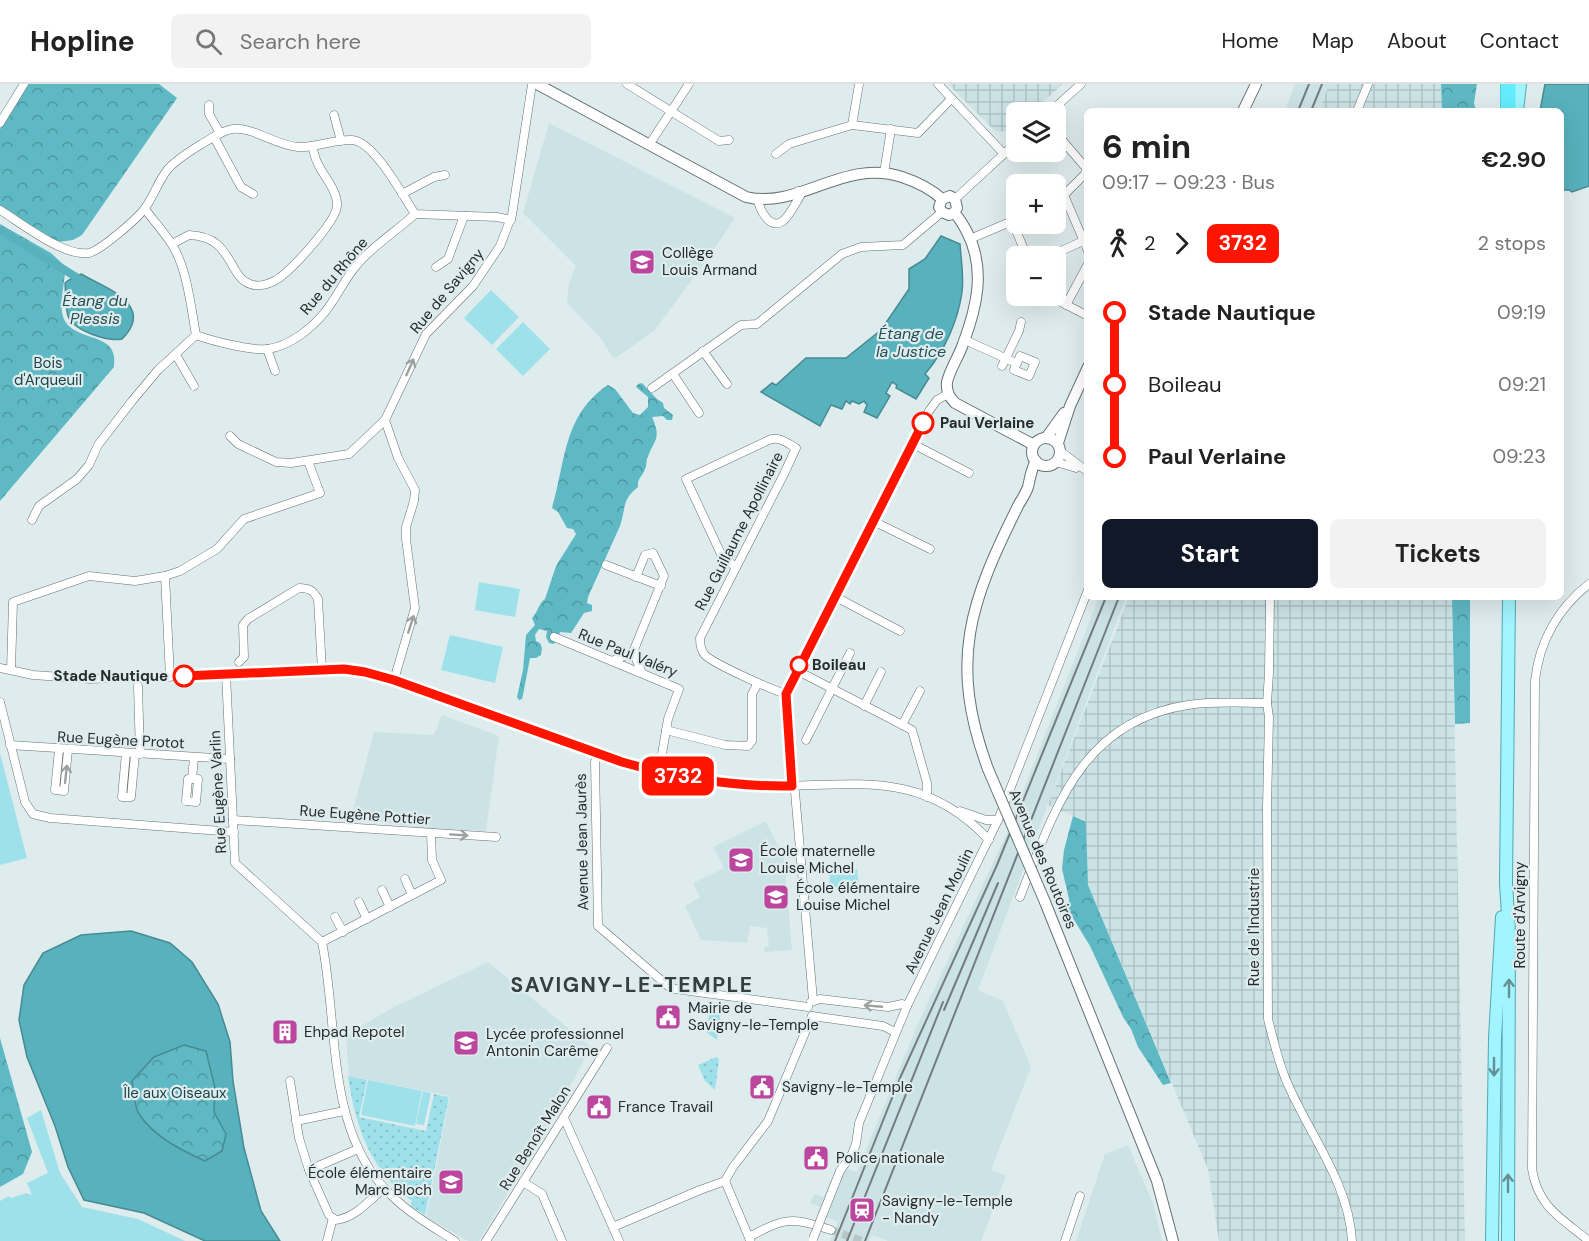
<!DOCTYPE html>
<html lang="en">
<head>
<meta charset="utf-8">
<style>
	:root { --surface:#fff; --page:#f2f2f2; --text:#222; --muted:#767676; --line:#e0e0e0; --accent:#111827 }
	body { margin:0; font-family:"DM Sans",sans-serif; background:var(--page); color:var(--text); height:100vh; display:flex; flex-direction:column; font-size:22px; white-space:nowrap }
	* { box-sizing:border-box; margin:0 }
	p { font-size:20px; color:var(--muted) }
	.icon { flex:none; width:33px; height:33px; fill:none; stroke:currentColor; stroke-width:2; stroke-linecap:round; stroke-linejoin:round }
	.map { position:relative; flex:1; overflow:hidden }
	.sheet { position:absolute; left:1084px; top:24px; width:480px; height:492px; display:flex; flex-direction:column; background:var(--surface); border-radius:9px; box-shadow:0 6px 24px #0002 }
	.sheet>* { flex:none }
	.badge { padding:0 12px; border-radius:9px; font-size:21px; line-height:39px }
	.fabs { position:absolute; left:1006px; top:18px; display:grid; gap:12px }
	.fabs a { display:grid; place-items:center; width:60px; height:60px; border-radius:9px; background:var(--surface); box-shadow:0 6px 24px #0002; font-size:30px }
	.map>.badge { position:absolute; translate:-50% -50%; box-shadow:0 0 0 3px #fff }
	.legs { display:flex; align-items:center; gap:9px; height:66px; padding:0 18px; font-size:20px }
	.legs p { margin-inline-start:auto }
	.overview { display:flex; align-items:center; justify-content:space-between; height:102px; padding:0 18px }
	h1 { font-size:33px; font-weight:700; line-height:45px }
	.button { display:flex; gap:12px; margin-top:auto; padding:12px 18px }
	.button a { flex:1; height:69px; border-radius:9px; background:var(--accent); color:#fff; font-size:24px; font-weight:700; line-height:69px; text-align:center }
	.button a+a { background:var(--page); color:var(--text) }
	ul { padding:0 18px; list-style:none }
	li { display:flex; align-items:center; gap:21px; height:72px; font-size:22px }
	li i { display:grid; place-items:center; width:9px; height:100%; margin:0 8px; background:currentColor }
	li i::after { content:''; width:15px; height:15px; margin:-8px; border:4px solid; border-radius:50%; background:var(--surface) }
	li p { margin-inline-start:auto }
	li:first-child i { background:linear-gradient(#0000 50%,currentColor 0) }
	li:last-child i { background:linear-gradient(currentColor 50%,#0000 0) }
	header { display:flex; align-items:center; gap:36px; box-sizing:border-box; height:84px; padding:0 30px; background:var(--surface); border-bottom:2px solid var(--line) }
	header strong { font-size:28px }
	nav { display:flex; gap:33px; margin-inline-start:auto; font-size:21px }
	.search { width:420px; height:54px; background:var(--page); display:flex; align-items:center; gap:15px; box-sizing:border-box; padding:0 21px; border-radius:9px; color:var(--muted); font-size:22px }
	.map>svg:first-child { display:block }
</style>
</head>
<body>
<header>
<strong>Hopline</strong>
<div class="search"><svg class="icon" aria-label="search" viewBox="0 0 24 24"><circle cx="10" cy="10" r="6"/><path d="M15 15l6 6"/></svg>Search here</div>
<nav><a>Home</a><a>Map</a><a>About</a><a>Contact</a></nav>
</header>
<div class="map">
<svg width="1589" height="1157" viewBox="0 0 1589 1157">
	<defs>
		<pattern id="industrial-grid" width="8" height="8" patternUnits="userSpaceOnUse" patternTransform="scale(1.5)"><rect width="8" height="8" fill="#cce3e6"/><path d="M0 4h8M4 0v8" fill="none" stroke="#afc3c5"/></pattern>
		<pattern id="grass-dots" width="8" height="8" patternUnits="userSpaceOnUse" patternTransform="scale(1.5)"><rect width="8" height="8" fill="#9ee1ea"/><path d="M2 2h.1M6 6h.1" fill="none" stroke="#88c1c9" stroke-width="1.8" stroke-linecap="round"/></pattern>
		<pattern id="forest-crowns" width="20" height="18" patternUnits="userSpaceOnUse" patternTransform="scale(1.5)"><rect width="20" height="18" fill="#5fb9c4"/><path d="M2 6a3 3 0 1 1 6 0M12 15a3 3 0 1 1 6 0" fill="none" stroke="#4e979f"/></pattern>
	</defs>
	<rect width="100%" height="100%" fill="#dfecee"/>
	<g fill="#cce3e6">
		<path d="M1295,0H1329L1318,27H1285Z"/>
		<path d="M549,39L735,134L708,174L654,247L614,275L599,252L567,219L569,199L576,182L523,129Z"/>
		<path d="M1099,513H1126L978,906L1003,917L1031,983L991,1086L1006,1092L981,1157H888L872,1151L869,1157H830L838,1138L817,1129L820,1123L810,1119L814,1110L824,1113L830,1096L832,1097L839,1082L857,1088L916,944L1005,753Z"/>
		<path d="M442,631L499,652L486,747L423,744L351,734L374,648L434,651Z"/>
		<path d="M766,737L778,762H783L792,866L764,868L765,863L769,862L767,844L750,842L747,859L701,856L685,822L700,813L693,799L724,784L713,763Z"/>
		<path d="M488,878L591,963L553,1034L479,1157H468L426,1133L450,1012L349,992L346,955L360,943L392,924Z"/>
		<path d="M1128,1061L1153,1119L1162,1157H1076L1105,1070Z"/>
	</g>
	<g fill="url(#industrial-grid)">
		<path d="M948,0H1063L1032,28H1017V42L1011,48L995,47Z"/>
		<path d="M1329,0H1441L1442,27H1319Z"/>
		<path d="M1129,513H1452L1465,1157H1219L1208,1085L1088,801L1086,738L1048,721Z"/>
	</g>
	<g fill="url(#grass-dots)">
		<path d="M716,973L719,975L715,1006L705,997L698,981Z"/>
		<path d="M348,992L367,996L359,1033L426,1047L434,1010L449,1013L425,1131L411,1122L412,1117C370,1087 355,1041 348,992Z"/>
	</g>
	<g fill="url(#forest-crowns)">
		<path d="M28,0H159L177,14L82,151L73,156L58,158L0,123V45Z"/>
		<path d="M1441,0H1477L1474,19L1476,27H1442Z"/>
		<path d="M0,140L51,169L65,182C66,197 57,224 65,237C75,255 109,251 113,269C115,273 114,279 114,283L0,417Z"/>
		<path d="M642,299L657,315L663,319L664,324L673,331L672,336H667L663,332L652,333C662,356 654,355 647,375C646,378 647,382 645,385C643,392 637,394 638,403C622,415 626,424 620,442L588,513L587,519L592,521V527L584,529L571,549L560,548L557,557L553,560L549,559L546,553L547,547L539,545L535,551L536,557L540,559L542,564L541,571L536,574H530L523,611L522,615L519,616L517,613L523,586L526,551L535,541L532,534C538,528 538,520 545,515L556,482L576,450L573,445L567,444L558,428L552,424C566,377 563,331 608,301L615,305L633,329L640,331L648,323V313L636,303L638,300Z"/>
		<path d="M1452,513H1470V639L1455,640Z"/>
		<path d="M1073,732L1086,738L1088,801L1171,999L1163,1001L1138,963L1131,945L1123,933L1090,862L1068,826L1069,815L1062,785L1064,766Z"/>
		<path d="M0,954L32,1068L23,1090L0,1103Z"/>
		<path d="M184,961L206,967L215,1004L214,1028L226,1050L222,1067L205,1077C181,1065 154,1054 139,1030C134,1021 134,1007 132,997L154,973Z"/>
	</g>
	<g fill="#9ee1ea">
		<path d="M491,206L519,233L492,261L464,234Z"/>
		<path d="M523,238L550,265L523,292L496,265Z"/>
		<path d="M479,498L520,505L515,533L475,526Z"/>
		<path d="M450,551L503,563L495,599L441,586Z"/>
		<path d="M0,669L27,774L0,781Z"/>
		<path d="M857,785L859,802L830,804L829,787Z"/>
		<path d="M710,923L721,924L717,956L707,949Z"/>
		<path d="M368,996L422,1007L415,1042L361,1031Z"/>
		<path d="M423,1007L431,1009L424,1041L416,1040Z"/>
		<path d="M41,1026L60,1089L82,1123L138,1135L185,1157H0V1117L9,1112L11,1114L26,1109L32,1111L27,1099L48,1089L27,1034Z"/>
	</g>
	<g fill="#57b2bd" stroke="#488a92" stroke-width="1.5" fill-rule="evenodd">
		<path d="M1545,0H1589V102L1572,108L1569,106H1562V27H1540Z"/>
		<path d="M941,152L960,160C961,175 964,193 962,208C958,237 944,268 925,290L929,294L916,315L896,304L897,301L892,298L886,309L890,312L877,334L864,328L867,321L864,317L859,320L852,317L850,320L846,317L842,325L831,321L820,342L761,308L772,299L776,301L806,274H846L881,246L909,205V185L925,175Z"/>
		<path d="M81,190C106,204 156,221 122,255C108,258 74,247 68,232C65,222 66,209 65,199L69,196Z"/>
		<path d="M131,847L170,859L192,878L218,920L230,958L233,997L244,1064L261,1127L280,1157H205L144,1129L84,1116L68,1083L55,1042L27,973L19,936L24,901L43,869L81,851ZM184,961L206,967L215,1004L214,1028L226,1050L222,1067L205,1077C181,1066 154,1053 139,1030C134,1022 134,1007 132,997L154,973Z"/>
	</g>
	<g fill="none" stroke-linecap="round" stroke-linejoin="round">
		<path stroke="#57b2bd" stroke-width="8" d="M0,146L76,193"/>
		<path stroke="#bac5c7" stroke-width="8" stroke-dasharray="8 4" stroke-linecap="butt" d="M831,1146L862,1157"/>
		<defs>
			<g id="minor">
				<path d="M627,0L719,57L729,56"/>
				<path d="M938,0L1004,70"/>
				<path d="M209,21V30L220,49"/>
				<path d="M1357,27L1368,0"/>
				<path d="M1050,28L1081,0"/>
				<path d="M334,31L341,57"/>
				<path d="M0,39L24,0"/>
				<path d="M852,41L859,0"/>
				<path d="M1056,49L1086,84L1085,90L1064,111L1088,167"/>
				<path d="M214,53L241,103L253,110"/>
				<path d="M649,61L689,0"/>
				<path d="M776,70L789,60L852,41L918,49L951,15"/>
				<path d="M884,89L891,45"/>
				<path d="M402,110L434,93L445,91"/>
				<path d="M758,115C759,125 770,147 783,137C790,131 795,120 800,112L798,107"/>
				<path d="M955,115L1017,58"/>
				<path d="M145,125C153,136 163,147 171,159C187,183 191,223 196,251C212,257 252,267 268,265C290,262 312,244 325,228C337,213 344,196 356,182C373,161 396,148 415,130"/>
				<path d="M0,126C21,139 64,173 89,169C101,166 137,135 145,124C154,112 158,97 168,85C178,74 192,66 205,58C214,53 223,46 233,45C253,43 275,61 298,63C316,64 334,55 352,56C374,57 403,112 415,130L497,133L511,136"/>
				<path d="M1012,137L1026,170"/>
				<path d="M970,155L1017,135"/>
				<path d="M172,160L189,151C215,152 223,164 234,184C237,189 240,195 246,198C255,204 267,201 276,196C291,187 336,138 337,122C338,107 324,93 318,80C315,75 314,68 312,62"/>
				<path d="M436,183L448,175L464,132"/>
				<path d="M1056,203L1059,171L1061,167L1083,157"/>
				<path d="M1055,212V215L1088,232"/>
				<path d="M1066,221L1088,180"/>
				<path d="M965,256L1016,279"/>
				<path d="M267,265L275,287"/>
				<path d="M703,267L727,300"/>
				<path d="M176,271L194,302"/>
				<path d="M1020,272L1035,278L1029,292L1014,286Z"/>
				<path d="M1002,282L1019,247L1021,238"/>
				<path d="M673,290L699,329"/>
				<path d="M652,304L741,241L757,240L842,170L861,163L903,161L942,128"/>
				<path d="M385,336L398,374L415,406L414,417L406,443V455L415,524L394,596"/>
				<path d="M230,352L238,360L276,378L291,379L349,370L385,336L426,250L473,202L500,162L512,131L532,0"/>
				<path d="M913,360L969,389"/>
				<path d="M1060,367L1088,388"/>
				<path d="M1056,378L1076,384"/>
				<path d="M32,436L39,422L77,395L89,381L98,361L132,317L158,286L196,251"/>
				<path d="M873,437L930,465"/>
				<path d="M606,481L661,502"/>
				<path d="M736,484L721,470L686,395L769,356C779,352 787,359 796,364L784,390L700,554C700,559 701,567 705,571C714,580 772,606 786,610"/>
				<path d="M165,492L170,593"/>
				<path d="M636,493L645,471L653,469L664,492L633,568L642,589"/>
				<path d="M834,512L900,547"/>
				<path d="M1270,513L1269,589L1267,619L1269,633L1267,723L1268,935C1273,955 1278,977 1286,996C1308,1049 1349,1098 1352,1157"/>
				<path d="M554,553L679,605L668,635L659,688"/>
				<path d="M612,577L633,568"/>
				<path d="M239,578L244,573L243,541L248,535L299,504C309,504 313,506 318,515L322,586"/>
				<path d="M0,584L33,591L90,595L322,586C347,585 369,589 394,596C436,613 479,627 522,643C568,659 613,678 660,688C693,695 726,701 759,702C849,704 919,681 989,756"/>
				<path d="M11,586L13,518L89,492L135,497L165,492L180,487L217,465L244,435L320,409L308,377"/>
				<path d="M796,586L912,646L927,699V713"/>
				<path d="M226,590L235,779L322,858"/>
				<path d="M138,602L140,670"/>
				<path d="M0,618L25,718L33,730L50,734L234,748"/>
				<path d="M864,622L881,588"/>
				<path d="M902,641L920,607"/>
				<path d="M666,646L725,661L748,662L752,657V610L758,599"/>
				<path d="M806,656L850,569"/>
				<path d="M10,661L230,675"/>
				<path d="M59,666L55,706L64,707L68,666"/>
				<path d="M126,669L122,713H131L135,670"/>
				<path d="M597,669L595,678L598,842L668,902L675,905L808,923"/>
				<path d="M188,695H198L196,718L186,717Z"/>
				<path d="M192,695L194,674"/>
				<path d="M960,727L986,736H998"/>
				<path d="M233,736L496,753"/>
				<path d="M405,795L412,811"/>
				<path d="M382,806L390,823"/>
				<path d="M1020,813C1055,725 1081,637 1188,621C1214,617 1241,619 1267,619"/>
				<path d="M359,818L367,835"/>
				<path d="M335,833L343,848"/>
				<path d="M322,858C339,942 325,1048 391,1111C410,1130 433,1143 455,1157"/>
				<path d="M322,858L441,796L432,776L431,749"/>
				<path d="M813,916L795,708L792,702L791,688L786,610L929,327L937,316L948,310"/>
				<path d="M811,918L820,915L888,923L902,920L907,922"/>
				<path d="M812,932L883,942L895,948"/>
				<path d="M290,997L299,1054L309,1086L358,1065"/>
				<path d="M564,1034L619,1157"/>
				<path d="M296,1037L344,1027"/>
				<path d="M309,1086L329,1131L335,1136C354,1135 370,1116 384,1104"/>
				<path d="M840,1087L852,1070L856,1060L859,1039L907,922L998,736L1088,506"/>
				<path d="M725,1097L733,1083L768,1037L812,932"/>
				<path d="M725,1097L750,1156"/>
				<path d="M523,1098L542,1110L562,1157"/>
				<path d="M613,1143L700,1106L725,1097"/>
				<path d="M749,1153C786,1133 792,1133 831,1146"/>
				<path d="M327,1157L333,1134"/>
				<path d="M486,1157L607,964"/>
				<path d="M1065,1157L1080,1112"/>
				<path d="M1589,1157C1561,1134 1538,1123 1532,1085L1535,597C1539,558 1558,524 1589,500"/>
			</g>
			<g id="tertiary">
				<path d="M537,0L746,113C799,126 843,74 902,93C917,98 930,104 942,115"/>
				<path d="M1243,27L1256,0"/>
				<path d="M942,115L950,112L955,115L957,124L954,129"/>
				<path d="M942,115L939,123L942,128L949,131L954,129"/>
				<path d="M954,129C960,134 963,141 967,148C986,185 977,223 963,260C959,272 950,285 947,298C946,306 949,313 955,319L1034,361"/>
				<path d="M1046,354L1064,329"/>
				<circle cx="1046" cy="368" r="14"/>
				<path d="M1058,359L1070,322L1088,283"/>
				<path d="M988,685C948,577 970,518 1019,420C1022,415 1026,409 1028,403C1030,395 1031,385 1036,377"/>
				<path d="M1045,818L1157,1097L1173,1157"/>
			</g>
			<g id="primary">
				<path d="M1517,27L1520,0"/>
				<path d="M1492,1157L1495,954L1502,833"/>
				<path d="M1508,1157L1509,847L1506,799L1509,513"/>
			</g>
			<path id="motorway" d="M1508,0V27"/>
		</defs>
		<use href="#minor" stroke="#667173" stroke-width="9"/>
		<use href="#tertiary" stroke="#667173" stroke-width="12"/>
		<use href="#primary" stroke="#4ea9b4" stroke-width="14"/>
		<use href="#motorway" stroke="#4ea9b4" stroke-width="16"/>
		<use href="#minor" stroke="#fff" stroke-width="8"/>
		<use href="#tertiary" stroke="#fff" stroke-width="10"/>
		<use href="#primary" stroke="#a2f4fe" stroke-width="12"/>
		<use href="#motorway" stroke="#64edfe" stroke-width="15"/>
		<g stroke="#747c7e" stroke-width="2">
			<path d="M1298,27L1309,0"/>
			<path d="M1311,27L1322,0"/>
			<path d="M944,926L998,799"/>
			<path d="M835,1157L900,994L997,781L1106,513"/>
			<path d="M847,1157L943,918"/>
			<path d="M865,1157L1119,513"/>
		</g>
		<defs>
			<path id="minor-bridge" d="M813,1155L840,1087"/>
			<path id="tertiary-bridge" d="M988,685L1045,818"/>
		</defs>
		<use href="#minor-bridge" stroke="#667173" stroke-width="9" stroke-linecap="butt"/>
		<use href="#tertiary-bridge" stroke="#667173" stroke-width="12" stroke-linecap="butt"/>
		<use href="#minor-bridge" stroke="#fff" stroke-width="8"/>
		<use href="#tertiary-bridge" stroke="#fff" stroke-width="10"/>
	</g>
	<defs><path id="oneway-shaft" d="M-6 0H5M1.5-3L5.5 0L1.5 3" fill="none" stroke-width="1.6" stroke-linecap="round" stroke-linejoin="round" transform="scale(1.5)"/></defs>
	<g stroke="#9da0a0">
		<use href="#oneway-shaft" transform="translate(410 283) rotate(-66)"/>
		<use href="#oneway-shaft" transform="translate(411 540) rotate(-72)"/>
		<use href="#oneway-shaft" transform="translate(66 690) rotate(-84)"/>
		<use href="#oneway-shaft" transform="translate(459 751) rotate(4)"/>
		<use href="#oneway-shaft" transform="translate(873 922) rotate(-175)"/>
	</g>
	<g stroke="#649095">
		<use href="#oneway-shaft" transform="translate(1509 904) rotate(-90)"/>
		<use href="#oneway-shaft" transform="translate(1494 983) rotate(90)"/>
		<use href="#oneway-shaft" transform="translate(1508 1099) rotate(-90)"/>
	</g>
	<g fill="none" stroke-linecap="round" stroke-linejoin="round">
		<defs>
			<path id="line-1" d="M184,592L344,585L365,588L394,596L622,678C678,694 734,703 792,702L786,610L923,339"/>
		</defs>
		<use href="#line-1" stroke="#fff" stroke-width="14"/>
		<use href="#line-1" stroke="#ff1400" stroke-width="9"/>
	</g>
	<defs>
		<symbol id="school-square" viewBox="-11 -11 22 22"><rect x="-9" y="-9" width="18" height="18" rx="4" fill="#bc469d" stroke="#dfecee"/><path d="M0-5L7-2L0 1L-7-2ZM-4 1L0 2.5L4 1V4Q0 6-4 4Z" fill="#fff"/></symbol>
		<symbol id="civic-square" viewBox="-11 -11 22 22"><rect x="-9" y="-9" width="18" height="18" rx="4" fill="#bc469d" stroke="#dfecee"/><path d="M-.6-6.5H3V-4.5H.6V-3L4-1V1h2V6H-6V1h2V-1L-.6-3ZM-1.2 2.5V6h2.4V2.5Z" fill="#fff"/></symbol>
		<symbol id="building-square" viewBox="-11 -11 22 22"><rect x="-9" y="-9" width="18" height="18" rx="4" fill="#bc469d" stroke="#dfecee"/><path d="M-4-6H4V6H1V3H-1V6H-4ZM-2.5-4.3h1.7v1.8h-1.7ZM.8-4.3h1.7v1.8H.8ZM-2.5-1h1.7V.8h-1.7ZM.8-1h1.7V.8H.8Z" fill="#fff"/></symbol>
		<symbol id="station-square" viewBox="-11 -11 22 22"><rect x="-9" y="-9" width="18" height="18" rx="4" fill="#bc469d" stroke="#dfecee"/><path d="M-3-6H3Q5-6 5-4V2Q5 4 3 4L4.5 6H3L1.5 4h-3L-3 6H-4.5L-3 4Q-5 4-5 2V-4Q-5-6-3-6ZM-3.5-4v3h7v-3ZM-3.5 1v1.5H-2V1ZM2 1v1.5H3.5V1Z" fill="#fff"/></symbol>
	</defs>
	<g fill-rule="evenodd">
		<use href="#school-square" x="627" y="163" width="30" height="30"/>
		<use href="#school-square" x="726" y="761" width="30" height="30"/>
		<use href="#school-square" x="761" y="798" width="30" height="30"/>
		<use href="#civic-square" x="653" y="918" width="30" height="30"/>
		<use href="#building-square" x="270" y="933" width="30" height="30"/>
		<use href="#school-square" x="451" y="944" width="30" height="30"/>
		<use href="#civic-square" x="747" y="988" width="30" height="30"/>
		<use href="#civic-square" x="584" y="1008" width="30" height="30"/>
		<use href="#civic-square" x="801" y="1059" width="30" height="30"/>
		<use href="#school-square" x="436" y="1083" width="30" height="30"/>
		<use href="#station-square" x="847" y="1111" width="30" height="30"/>
	</g>
	<g fill="#fff" stroke="#ff1400" stroke-width="3">
		<circle cx="923" cy="339" r="10"/>
		<circle cx="799" cy="581" r="8"/>
		<circle cx="184" cy="592" r="10"/>
	</g>
	<g text-anchor="middle" dominant-baseline="central" stroke-width="4.5" stroke-linejoin="round" paint-order="stroke">
		<g font-size="15" fill="#262b2c" stroke="#dfecee" text-anchor="start">
			<text x="662" y="169">Collège<tspan x="662" dy="17">Louis Armand</tspan></text>
			<text x="760" y="767">École maternelle<tspan x="760" dy="17">Louise Michel</tspan></text>
			<text x="796" y="804">École élémentaire<tspan x="796" dy="17">Louise Michel</tspan></text>
			<text x="688" y="924">Mairie de<tspan x="688" dy="17">Savigny-le-Temple</tspan></text>
			<text x="304" y="948">Ehpad Repotel</text>
			<text x="486" y="950">Lycée professionnel<tspan x="486" dy="17">Antonin Carême</tspan></text>
			<text x="782" y="1003">Savigny-le-Temple</text>
			<text x="618" y="1023">France Travail</text>
			<text x="836" y="1074">Police nationale</text>
			<text x="432" y="1089" text-anchor="end">École élémentaire<tspan x="432" dy="17">Marc Bloch</tspan></text>
			<text x="882" y="1117">Savigny-le-Temple<tspan x="882" dy="17">- Nandy</tspan></text>
		</g>
		<g font-size="15" fill="#262b2c" stroke="#dfecee">
			<text transform="translate(334 192) rotate(-50)">Rue du Rhône</text>
			<text transform="translate(447 207) rotate(-50)">Rue de Savigny</text>
			<text transform="translate(739 447) rotate(-63)">Rue Guillaume Apollinaire</text>
			<text transform="translate(628 569) rotate(22)">Rue Paul Valéry</text>
			<text transform="translate(121 656) rotate(3)">Rue Eugène Protot</text>
			<text transform="translate(218 708) rotate(-93)">Rue Eugène Varlin</text>
			<text transform="translate(365 731) rotate(4)">Rue Eugène Pottier</text>
			<text transform="translate(582 758) rotate(-91)">Avenue Jean Jaurès</text>
			<text transform="translate(1043 775) rotate(67)">Avenue des Routoires</text>
			<text transform="translate(939 827) rotate(-64)">Avenue Jean Moulin</text>
			<text transform="translate(1520 831) rotate(-90)">Route d'Arvigny</text>
			<text transform="translate(1254 843) rotate(-90)">Rue de l'Industrie</text>
			<text transform="translate(535 1054) rotate(-58)">Rue Benoît Malon</text>
		</g>
		<g font-size="15" fill="#1b454a" stroke="#dfecee">
			<text x="48" y="279">Bois<tspan x="48" dy="17">d'Arqueuil</tspan></text>
			<text x="175" y="1009">Île aux Oiseaux</text>
		</g>
		<g font-size="15" font-weight="bold" fill="#262b2c" stroke="#dfecee" text-anchor="start">
			<text x="940" y="339">Paul Verlaine</text>
			<text x="812" y="581">Boileau</text>
			<text x="168" y="592" text-anchor="end">Stade Nautique</text>
		</g>
		<g font-size="16" font-style="italic" fill="#265055" stroke="#dfecee">
			<text x="95" y="216">Étang du<tspan x="95" dy="18">Plessis</tspan></text>
			<text x="911" y="249">Étang de<tspan x="911" dy="18">la Justice</tspan></text>
		</g>
		<g font-size="21" font-weight="bold" letter-spacing="1.5" fill="#343f40" stroke="#dfecee">
			<text x="632" y="901">SAVIGNY-LE-TEMPLE</text>
		</g>
	</g>
</svg>
<div class="fabs">
<a><svg class="icon" aria-label="layers" viewBox="0 0 24 24"><path d="M12 4l9 5-9 5-9-5zM3 14l9 5 9-5"/></svg></a>
<a>+</a>
<a>−</a>
</div>
<b class="badge" style="left:678px;top:692px;background:#ff1400;color:#fff">3732</b>
<section class="sheet">
<div class="overview"><div><h1>6 min</h1><p>09:17 – 09:23 · Bus</p></div><b>€2.90</b></div>
<div class="legs"><svg class="icon" aria-label="walk" viewBox="0 0 24 24"><circle cx="13" cy="4" r="2"/><path d="M13 8l-2 6 4 7M11 14l-3 7M7 12l3-4h3l4 4"/></svg>2<svg class="icon" aria-label="forward" viewBox="0 0 24 24"><path d="M9 5l7 7-7 7"/></svg><b class="badge" style="background:#ff1400;color:#fff">3732</b><p>2 stops</p></div>
<ul>
<li><i style="color:#ff1400"></i><b>Stade Nautique</b><p>09:19</p></li>
<li><i style="color:#ff1400"></i><span>Boileau</span><p>09:21</p></li>
<li><i style="color:#ff1400"></i><b>Paul Verlaine</b><p>09:23</p></li>
</ul>
<div class="button"><a>Start</a><a>Tickets</a></div>
</section>
</div>
</body>
</html>
